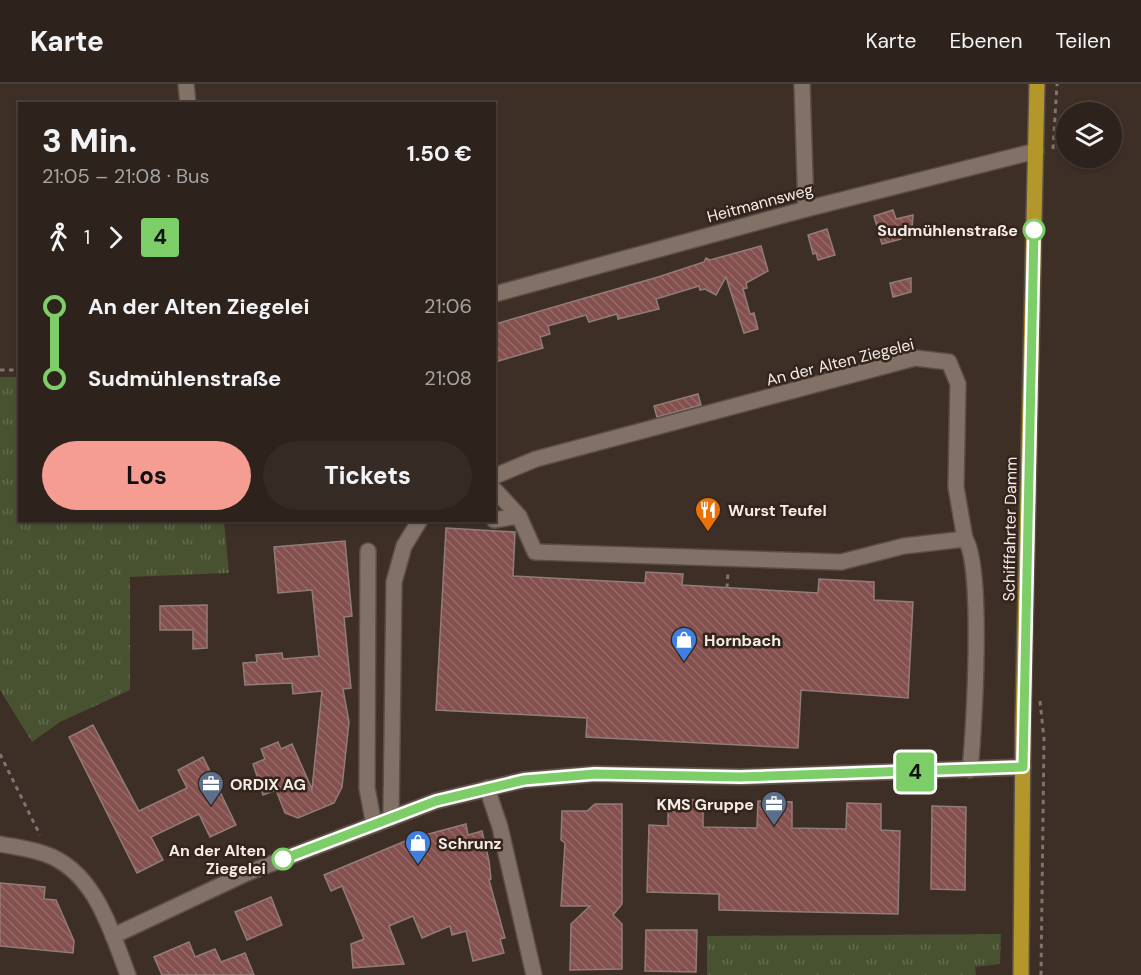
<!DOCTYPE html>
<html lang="de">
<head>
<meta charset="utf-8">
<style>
	:root { --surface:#2e221c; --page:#362a25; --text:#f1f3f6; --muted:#a7a4a3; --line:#493f3b; --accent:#f59c93 }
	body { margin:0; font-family:"DM Sans",sans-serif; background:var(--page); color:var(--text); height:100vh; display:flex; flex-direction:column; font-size:22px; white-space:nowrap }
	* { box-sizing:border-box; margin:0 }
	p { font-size:20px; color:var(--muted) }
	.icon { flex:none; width:33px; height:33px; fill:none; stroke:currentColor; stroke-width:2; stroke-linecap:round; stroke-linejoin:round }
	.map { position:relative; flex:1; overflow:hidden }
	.side { position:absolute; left:18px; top:18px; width:478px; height:420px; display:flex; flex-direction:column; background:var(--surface); border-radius:0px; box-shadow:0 2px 4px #0004,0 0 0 2px var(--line) }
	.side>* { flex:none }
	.badge { padding:0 12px; border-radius:4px; font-size:21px; line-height:39px }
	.controls { position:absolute; left:1056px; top:18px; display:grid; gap:12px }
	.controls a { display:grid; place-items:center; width:66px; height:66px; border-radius:50%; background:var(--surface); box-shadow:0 2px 4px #0004,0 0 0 2px var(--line); font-size:30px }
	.map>.badge { position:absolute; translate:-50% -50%; box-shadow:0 0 0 3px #fff }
	.legs { display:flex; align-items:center; gap:9px; height:66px; padding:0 24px; font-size:20px }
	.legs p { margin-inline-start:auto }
	.overview { display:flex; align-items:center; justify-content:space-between; height:102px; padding:0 24px }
	h1 { font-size:33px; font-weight:800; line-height:45px }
	.primary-button { display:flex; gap:12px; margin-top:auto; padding:12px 24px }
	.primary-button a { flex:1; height:69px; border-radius:36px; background:var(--accent); color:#111; font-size:24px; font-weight:800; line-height:69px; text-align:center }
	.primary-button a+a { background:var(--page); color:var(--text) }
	ul { padding:0 24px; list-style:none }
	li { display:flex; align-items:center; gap:21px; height:72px; font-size:22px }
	li i { display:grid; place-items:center; width:9px; height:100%; margin:0 8px; background:currentColor }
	li i::after { content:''; width:15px; height:15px; margin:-8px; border:4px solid; border-radius:50%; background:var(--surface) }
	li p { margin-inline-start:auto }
	li:first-child i { background:linear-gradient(#0000 50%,currentColor 0) }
	li:last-child i { background:linear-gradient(currentColor 50%,#0000 0) }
	header { display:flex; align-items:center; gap:36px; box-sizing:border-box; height:84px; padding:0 30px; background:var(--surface); border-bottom:2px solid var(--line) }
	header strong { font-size:28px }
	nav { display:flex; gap:33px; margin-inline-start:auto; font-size:21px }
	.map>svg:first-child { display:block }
</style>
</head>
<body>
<header>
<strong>Karte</strong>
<nav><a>Karte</a><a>Ebenen</a><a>Teilen</a></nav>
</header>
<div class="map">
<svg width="1141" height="891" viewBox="0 0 1141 891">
	<defs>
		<pattern id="grass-tufts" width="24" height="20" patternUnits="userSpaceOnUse" patternTransform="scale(1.5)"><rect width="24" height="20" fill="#485231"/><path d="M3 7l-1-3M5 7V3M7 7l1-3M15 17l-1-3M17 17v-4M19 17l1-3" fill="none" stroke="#636b4f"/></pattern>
		<pattern id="building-back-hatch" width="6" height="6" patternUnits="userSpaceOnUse" patternTransform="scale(1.5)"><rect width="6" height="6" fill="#84504e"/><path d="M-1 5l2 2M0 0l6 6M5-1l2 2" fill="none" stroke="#966968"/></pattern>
	</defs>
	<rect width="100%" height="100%" fill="#3d2e26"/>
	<g fill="url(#grass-tufts)">
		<path d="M0,293H19L20,436L224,437L229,489L130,493V606L60,638L32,658L0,606Z"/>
		<path d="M1001,850L1000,880L975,883L976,891H707V852Z"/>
	</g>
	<g fill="url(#building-back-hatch)" stroke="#917c7a" stroke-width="1.5">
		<path d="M893,126L896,135L913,131L912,145L899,148L901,155L882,160L874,132Z"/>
		<path d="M827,145L835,171L818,176L816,169L813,170L808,151Z"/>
		<path d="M761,162L768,187L746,199L747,204L743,205L750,230L754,229L758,245L744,249L726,193L716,211L705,205L700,206L699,202L656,215L659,225L618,235L617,230L589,238L586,231L548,242L550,250L540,253L543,264L495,278V240L658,193L704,178L706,174L710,176Z"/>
		<path d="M911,194V208L893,213L890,199Z"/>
		<path d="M698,310L701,321L657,333L654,322Z"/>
		<path d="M446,444L515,448L513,492L645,499L646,488L683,490L682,501L818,509L819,495L874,498V516L913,518L908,614L801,606L798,664L586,653L587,634L436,626Z"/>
		<path d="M345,457L352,532L344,533L351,604L343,605L349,638L342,703L334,719L298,734L285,729L276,706L263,711L253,680L265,675L261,665L278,658L281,665L292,660L312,705L322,607L293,610L292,599L245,601L243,579L257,578L256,571L282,569L283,575L319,572L312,506L278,509L274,463Z"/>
		<path d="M207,521V564L193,565V546H160V522Z"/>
		<path d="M93,641L139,727L187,704L178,686L203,673L236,741L210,753L199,730L151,753L163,776L137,789L69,653Z"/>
		<path d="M668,716H703V743L757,744L758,717L792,718V744L846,745L847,719L881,720V746L900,747L898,830L719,826V810L647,808L649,741L668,742Z"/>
		<path d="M595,720H622V820L613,831L622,840V885L570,886L571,840L590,822H561L565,759L561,756L562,727H587Z"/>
		<path d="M932,722L966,723L965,806L931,805Z"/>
		<path d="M466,740L468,751L482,747L489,777L491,795L489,796L505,854L500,855L504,869L473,877L466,847L452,851L450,842L422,854L413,832L389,842L404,880L353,884L351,860L364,855L342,802L331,807L324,791L410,755Z"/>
		<path d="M0,799L45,803L44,815L56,816L74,857L73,869L0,862Z"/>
		<path d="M271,813L282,841L247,856L235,828Z"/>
		<path d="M646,846H697L696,888L645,887Z"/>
		<path d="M189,858L195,873L215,865L221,878L245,869L254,891H162L154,873Z"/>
	</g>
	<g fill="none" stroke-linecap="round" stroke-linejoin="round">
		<defs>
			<g id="minor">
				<path d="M186,0L188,20"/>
				<path d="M802,0L806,125"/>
				<path d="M495,210L806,125L1036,67"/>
				<path d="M495,392L536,375L915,274L949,278L958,300L956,403L965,455L904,462L841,478L535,468L519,432L495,406"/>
				<path d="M494,436L519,432"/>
				<path d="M965,455C984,481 974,648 970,686"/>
				<path d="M368,467L367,704L374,741"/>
				<path d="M487,704L500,743L534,891"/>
				<path d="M391,734L394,498L404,462L420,436"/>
				<path d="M0,760C15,763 31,765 45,770C95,787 111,847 128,891"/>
				<path d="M113,852L247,789L286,774L436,717L524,696L595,690L740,693L1023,683"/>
			</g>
			<path id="major" d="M1021,891L1023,637L1037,0"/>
		</defs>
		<use href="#minor" stroke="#5b4e46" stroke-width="18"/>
		<use href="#major" stroke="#5b4e46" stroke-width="18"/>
		<g stroke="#81746d" stroke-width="3" stroke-dasharray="4.5 4.5" stroke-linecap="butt">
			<path d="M1053,65L1057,0"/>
			<path d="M0,286H20"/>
			<path d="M727,504L728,488"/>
			<path d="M1040,617L1044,655L1041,891"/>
			<path d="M0,670L40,751"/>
		</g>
		<use href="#minor" stroke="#827167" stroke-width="15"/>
		<use href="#major" stroke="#b3972b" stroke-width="15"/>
	</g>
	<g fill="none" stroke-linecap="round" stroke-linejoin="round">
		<defs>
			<path id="line-1" d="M283,775L436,717L524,696L595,690L740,693L1023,683L1034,146"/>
		</defs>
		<use href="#line-1" stroke="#fff" stroke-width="14"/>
		<use href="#line-1" stroke="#7dce69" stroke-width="9"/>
	</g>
	<defs>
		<symbol id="restaurant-pin" viewBox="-11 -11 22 30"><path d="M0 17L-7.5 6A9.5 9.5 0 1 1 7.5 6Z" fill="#e8710a" stroke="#33251c"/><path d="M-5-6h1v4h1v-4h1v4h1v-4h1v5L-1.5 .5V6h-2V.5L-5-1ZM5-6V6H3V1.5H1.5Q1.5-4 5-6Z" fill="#fff"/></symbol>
		<symbol id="shop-pin" viewBox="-11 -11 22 30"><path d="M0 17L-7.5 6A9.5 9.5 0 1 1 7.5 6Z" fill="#3f7fe0" stroke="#33251c"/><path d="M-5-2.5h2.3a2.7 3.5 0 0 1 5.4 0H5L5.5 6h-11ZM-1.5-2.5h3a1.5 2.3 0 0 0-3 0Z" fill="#fff"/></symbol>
		<symbol id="office-pin" viewBox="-11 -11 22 30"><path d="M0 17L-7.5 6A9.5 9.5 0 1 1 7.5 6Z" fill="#5c6f8a" stroke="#33251c"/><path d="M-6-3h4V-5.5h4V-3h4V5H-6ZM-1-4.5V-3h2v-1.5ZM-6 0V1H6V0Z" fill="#fff"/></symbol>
	</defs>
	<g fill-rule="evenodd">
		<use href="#restaurant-pin" x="693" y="411" width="30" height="40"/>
		<use href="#shop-pin" x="669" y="541" width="30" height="40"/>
		<use href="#office-pin" x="196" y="685" width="30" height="40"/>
		<use href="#office-pin" x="759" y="705" width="30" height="40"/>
		<use href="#shop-pin" x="403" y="744" width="30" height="40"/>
	</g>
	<g fill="#fff" stroke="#7dce69" stroke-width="3">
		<circle cx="1034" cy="146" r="10"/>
		<circle cx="283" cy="775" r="10"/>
	</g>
	<g text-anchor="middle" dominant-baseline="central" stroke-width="5" stroke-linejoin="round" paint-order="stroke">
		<g font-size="16" fill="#f6ece7" stroke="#33251c">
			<text transform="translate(760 119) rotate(-15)">Heitmannsweg</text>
			<text transform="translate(840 278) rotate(-14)">An der Alten Ziegelei</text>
			<text transform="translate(1010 445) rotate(-89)">Schifffahrter Damm</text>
		</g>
		<g font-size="16" font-weight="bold" fill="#f6ece7" stroke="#33251c" text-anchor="end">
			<text x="1018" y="146">Sudmühlenstraße</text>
			<text x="266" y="766">An der Alten<tspan x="266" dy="18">Ziegelei</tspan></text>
		</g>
		<g font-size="16" font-weight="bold" fill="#f6ece7" stroke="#33251c" text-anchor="start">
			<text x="728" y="426">Wurst Teufel</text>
			<text x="704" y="556">Hornbach</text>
			<text x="230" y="700">ORDIX AG</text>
			<text x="754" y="720" text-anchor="end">KMS Gruppe</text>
			<text x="438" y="759">Schrunz</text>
		</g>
	</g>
</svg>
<div class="controls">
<a><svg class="icon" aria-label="layers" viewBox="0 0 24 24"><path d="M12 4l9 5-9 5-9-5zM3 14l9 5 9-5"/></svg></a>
</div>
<b class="badge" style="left:915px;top:688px;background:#7dce69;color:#111">4</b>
<section class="side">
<div class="overview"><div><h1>3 Min.</h1><p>21:05 – 21:08 · Bus</p></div><b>1.50 €</b></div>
<div class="legs"><svg class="icon" aria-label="walk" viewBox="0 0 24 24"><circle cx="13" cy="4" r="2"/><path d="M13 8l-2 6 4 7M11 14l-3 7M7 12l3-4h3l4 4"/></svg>1<svg class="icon" aria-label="forward" viewBox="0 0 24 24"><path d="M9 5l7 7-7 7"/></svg><b class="badge" style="background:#7dce69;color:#111">4</b></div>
<ul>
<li><i style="color:#7dce69"></i><b>An der Alten Ziegelei</b><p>21:06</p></li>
<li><i style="color:#7dce69"></i><b>Sudmühlenstraße</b><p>21:08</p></li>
</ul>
<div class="primary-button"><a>Los</a><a>Tickets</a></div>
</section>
</div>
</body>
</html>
